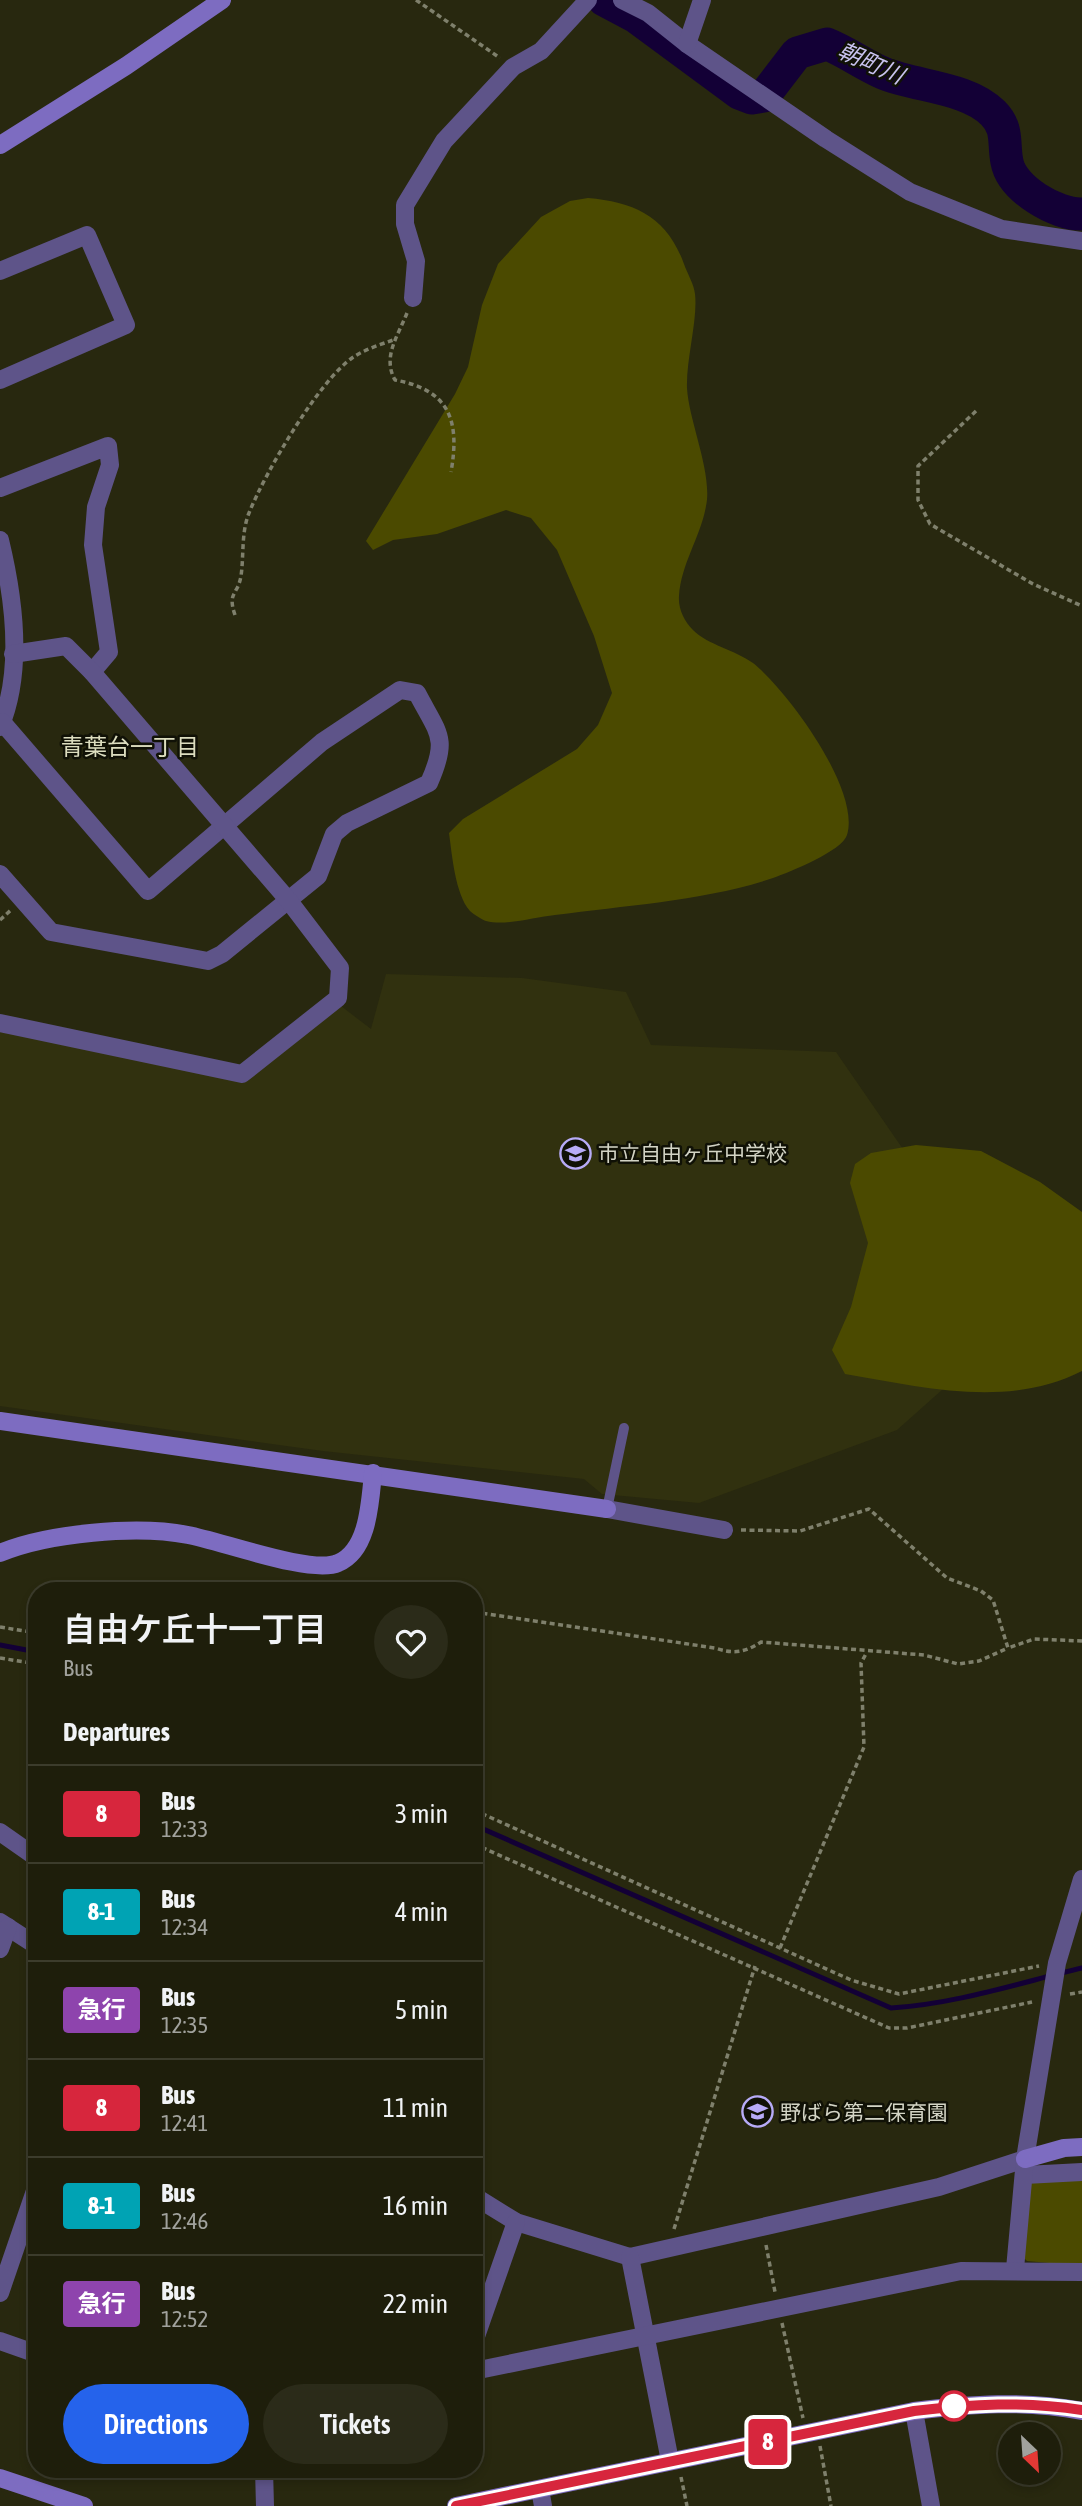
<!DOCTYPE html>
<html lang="en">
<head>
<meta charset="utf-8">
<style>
	:root { --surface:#1e1e0b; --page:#2b2b19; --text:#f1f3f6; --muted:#a1a29d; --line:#3c3c2c; --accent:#2563eb }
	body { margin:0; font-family:"Asap Condensed","Noto Sans JP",sans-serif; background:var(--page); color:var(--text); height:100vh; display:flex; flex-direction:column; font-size:26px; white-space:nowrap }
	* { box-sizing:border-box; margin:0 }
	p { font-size:23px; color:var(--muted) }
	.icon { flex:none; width:38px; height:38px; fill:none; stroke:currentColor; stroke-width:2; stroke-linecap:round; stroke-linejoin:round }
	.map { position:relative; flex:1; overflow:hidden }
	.sheet { position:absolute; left:28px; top:1582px; width:455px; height:896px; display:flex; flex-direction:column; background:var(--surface); border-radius:28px; box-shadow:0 4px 10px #0003,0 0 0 2px var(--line) }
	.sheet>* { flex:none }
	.badge { padding:0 14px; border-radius:5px; font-size:24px; line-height:46px }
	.needle { width:46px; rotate:155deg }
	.controls { position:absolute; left:998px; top:2422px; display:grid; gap:14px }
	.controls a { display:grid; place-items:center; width:63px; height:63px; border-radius:50%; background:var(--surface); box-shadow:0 4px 10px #0003,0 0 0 2px var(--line); font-size:35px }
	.map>.badge { position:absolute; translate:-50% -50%; box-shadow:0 0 0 4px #fff }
	h2 { padding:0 35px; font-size:26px; line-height:63px }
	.round { display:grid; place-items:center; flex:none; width:74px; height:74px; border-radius:37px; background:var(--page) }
	.head { display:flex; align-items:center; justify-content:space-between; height:119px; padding:0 35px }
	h1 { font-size:33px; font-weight:600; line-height:52px }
	.primary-button { display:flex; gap:14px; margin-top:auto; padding:14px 35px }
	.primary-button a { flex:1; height:80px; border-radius:42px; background:var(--accent); color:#fff; font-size:28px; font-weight:600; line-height:80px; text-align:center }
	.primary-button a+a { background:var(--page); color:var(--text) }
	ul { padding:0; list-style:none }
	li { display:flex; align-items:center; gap:21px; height:98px; padding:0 35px; border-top:2px solid var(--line) }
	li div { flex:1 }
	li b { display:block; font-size:26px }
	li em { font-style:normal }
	li .badge { min-width:77px; font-weight:700; text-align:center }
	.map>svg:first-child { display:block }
</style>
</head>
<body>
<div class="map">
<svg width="1082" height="2506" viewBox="0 0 1082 2506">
	<rect width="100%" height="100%" fill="#28280f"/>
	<path fill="#31310f" d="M386,974L522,978L626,992L651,1045L836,1052L945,1210L979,1357L897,1430L699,1503L602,1494L584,1479L323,1451L0,1406V1030L244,1083L341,1006L371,1029Z"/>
	<g fill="#4b4a00">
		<path d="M588,198C635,202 667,217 684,264C687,273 694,284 695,294C698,319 686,359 687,388C689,422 713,474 706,506C701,536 681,564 679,596C678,608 684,621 693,630C708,645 735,650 753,663C787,690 861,790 847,835C842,851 790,872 773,878C704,901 627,905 555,915C535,917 506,926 486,921C483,920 473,914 470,911C455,894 452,854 449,833L463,819L577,749L598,725L612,693L594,636L557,550L531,518L506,510L437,534L393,540L373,550L366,541L455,394L468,367L482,305L498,264L541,217L570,201Z"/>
		<path d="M916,1145L981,1151L1040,1182L1082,1212V1371C1008,1409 922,1387 845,1374L832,1350L851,1307L868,1243L850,1183L855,1164L871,1153Z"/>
		<path d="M1082,2178V2266L1027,2261L1021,2255L1030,2185L1038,2179Z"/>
	</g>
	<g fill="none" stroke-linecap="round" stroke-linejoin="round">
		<g stroke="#130036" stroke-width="5">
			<path d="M0,1645L37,1652"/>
			<path d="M474,1825L891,2008C956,2004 1019,1983 1082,1968"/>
		</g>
		<path stroke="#130036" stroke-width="33" d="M604,0L636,17L739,93L752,98L764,96L797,53L827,44C847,52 864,65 883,73C917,87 967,87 993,113C1009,129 1003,143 1007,162C1012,189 1057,215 1082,214"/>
		<g stroke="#7f806c" stroke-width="3.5" stroke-dasharray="5 3.5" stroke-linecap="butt">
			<path d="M416,0L500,58"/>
			<path d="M407,313C398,336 382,357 395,380C450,390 460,421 451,472"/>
			<path d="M976,411L918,466V500L930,524L1033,584L1082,606"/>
			<path d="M235,615C227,592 238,595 241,576C244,556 241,533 249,513C265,473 318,382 352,358C365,349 382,344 396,339"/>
			<path d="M0,920L11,910"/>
			<path d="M741,1530L800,1531L869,1509L947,1578L981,1591L993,1600L1008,1648L1034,1639L1082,1641"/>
			<path d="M474,1612L715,1648C733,1654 744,1653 761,1642L924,1655L958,1664L979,1661L1008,1648"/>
			<path d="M0,1627L37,1633"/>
			<path d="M0,1658L37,1664"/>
			<path d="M474,1810L851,1980L899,1994L1039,1966"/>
			<path d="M474,1844L889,2028H907L1032,2002"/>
			<path d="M780,1948L864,1747L861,1663L867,1652"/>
			<path d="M1070,1994L1082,1992"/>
			<path d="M674,2229L755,1966"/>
			<path d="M766,2245L775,2292"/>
			<path d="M782,2323L803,2418"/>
			<path d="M820,2446L831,2506"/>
			<path d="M681,2477L687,2506"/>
		</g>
		<path stroke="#5e5489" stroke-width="10" d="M607,1509L624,1428"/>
		<g stroke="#5e5489" stroke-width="18">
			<path d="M622,0L648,13L687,44L826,139L910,192L1002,229L1082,241"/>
			<path d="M687,44L702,0"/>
			<path d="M0,271L87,235L126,325L0,380"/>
			<path d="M413,298L416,261L405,224V205L444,141L513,67L541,51L588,0"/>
			<path d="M0,488L108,446L110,465L96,507L93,545L109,652L92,672"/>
			<path d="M0,540C14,598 24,670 0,727"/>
			<path d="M0,874L51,932L208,961L222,954L318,876L334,834L347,823L429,783C449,738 439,735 417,693L400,690L322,742L148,891L2,722"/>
			<path d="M0,1023L242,1074L338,998L340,968L289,901L92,672L66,646L13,654"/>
			<path d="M607,1509L724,1530"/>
			<path d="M0,1832L37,1858"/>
			<path d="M0,1922L37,1946"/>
			<path d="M0,1949L8,1927"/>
			<path d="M1025,2175L1082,2172"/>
			<path d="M474,2196L516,2222L630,2257L939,2187L1025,2159"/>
			<path d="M630,2257L670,2461"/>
			<path d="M1015,2269L1025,2159L1057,1963L1082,1879"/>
			<path d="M0,2293L37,2185"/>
			<path d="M0,2341L37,2354"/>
			<path d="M474,2342L516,2222"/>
			<path d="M474,2371L961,2271L1082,2272"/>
			<path d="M914,2411L931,2506"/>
			<path d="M264,2469L265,2506"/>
			<path d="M540,2489L543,2506"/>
		</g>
		<g stroke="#7d6cc1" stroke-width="18">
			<path d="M0,145L126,66L222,0"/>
			<path d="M0,1421L607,1509"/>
			<path d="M0,1553C48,1533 137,1525 188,1535C221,1541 312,1575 338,1563C369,1550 370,1501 373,1473"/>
			<path d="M1025,2159L1064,2148L1082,2147"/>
			<path d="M0,2478L84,2506"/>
			<path d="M456,2506L914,2411C971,2404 1025,2400 1082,2411"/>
		</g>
	</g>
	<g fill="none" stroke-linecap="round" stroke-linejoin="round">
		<defs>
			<path id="line" d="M456,2506L914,2411C971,2404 1025,2401 1082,2410"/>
		</defs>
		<use href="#line" stroke="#fff" stroke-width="16"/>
		<use href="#line" stroke="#d7263d" stroke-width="10"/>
	</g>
	<defs>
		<symbol id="school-ring" viewBox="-11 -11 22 22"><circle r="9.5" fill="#101106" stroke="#b7abf7" stroke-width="1.5"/><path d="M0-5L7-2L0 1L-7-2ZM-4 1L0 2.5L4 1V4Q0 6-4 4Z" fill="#b7abf7"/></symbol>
	</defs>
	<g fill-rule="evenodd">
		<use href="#school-ring" x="558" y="1136" width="35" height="35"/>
		<use href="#school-ring" x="740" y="2094" width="35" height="35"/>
	</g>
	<circle fill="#fff" stroke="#d7263d" stroke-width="3.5" cx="954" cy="2406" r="14"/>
	<g text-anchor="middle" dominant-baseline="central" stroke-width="5" stroke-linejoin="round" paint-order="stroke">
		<g font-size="21" fill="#d3d4c5" stroke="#101106" text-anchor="start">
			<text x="598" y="1153">市立自由ヶ丘中学校</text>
			<text x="780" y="2112">野ばら第二保育園</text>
		</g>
		<g font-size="23" font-style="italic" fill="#c8c2ef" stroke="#101106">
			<text transform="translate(871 63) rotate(24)">朝町川</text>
		</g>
		<g font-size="23" fill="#dcddbf" stroke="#101106">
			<text x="130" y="747">青葉台一丁目</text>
		</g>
	</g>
</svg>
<div class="controls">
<a><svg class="needle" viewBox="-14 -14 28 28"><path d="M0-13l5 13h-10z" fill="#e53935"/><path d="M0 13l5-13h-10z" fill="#a1a29d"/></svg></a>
</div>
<b class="badge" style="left:768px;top:2442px;background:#d7263d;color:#fff">8</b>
<section class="sheet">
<div class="head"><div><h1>自由ケ丘十一丁目</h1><p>Bus</p></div><a class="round"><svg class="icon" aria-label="heart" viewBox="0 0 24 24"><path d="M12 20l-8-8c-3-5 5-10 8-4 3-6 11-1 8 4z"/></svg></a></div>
<h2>Departures</h2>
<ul>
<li><span class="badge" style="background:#d7263d;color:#fff">8</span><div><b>Bus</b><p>12:33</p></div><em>3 min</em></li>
<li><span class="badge" style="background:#00a3b4;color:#fff">8-1</span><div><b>Bus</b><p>12:34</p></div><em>4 min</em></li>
<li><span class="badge" style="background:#8e44ad;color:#fff">急行</span><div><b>Bus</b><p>12:35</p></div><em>5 min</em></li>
<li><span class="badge" style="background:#d7263d;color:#fff">8</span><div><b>Bus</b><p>12:41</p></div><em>11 min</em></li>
<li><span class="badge" style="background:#00a3b4;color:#fff">8-1</span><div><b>Bus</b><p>12:46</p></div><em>16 min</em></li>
<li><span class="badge" style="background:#8e44ad;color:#fff">急行</span><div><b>Bus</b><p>12:52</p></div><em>22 min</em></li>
</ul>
<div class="primary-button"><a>Directions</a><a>Tickets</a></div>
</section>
</div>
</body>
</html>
